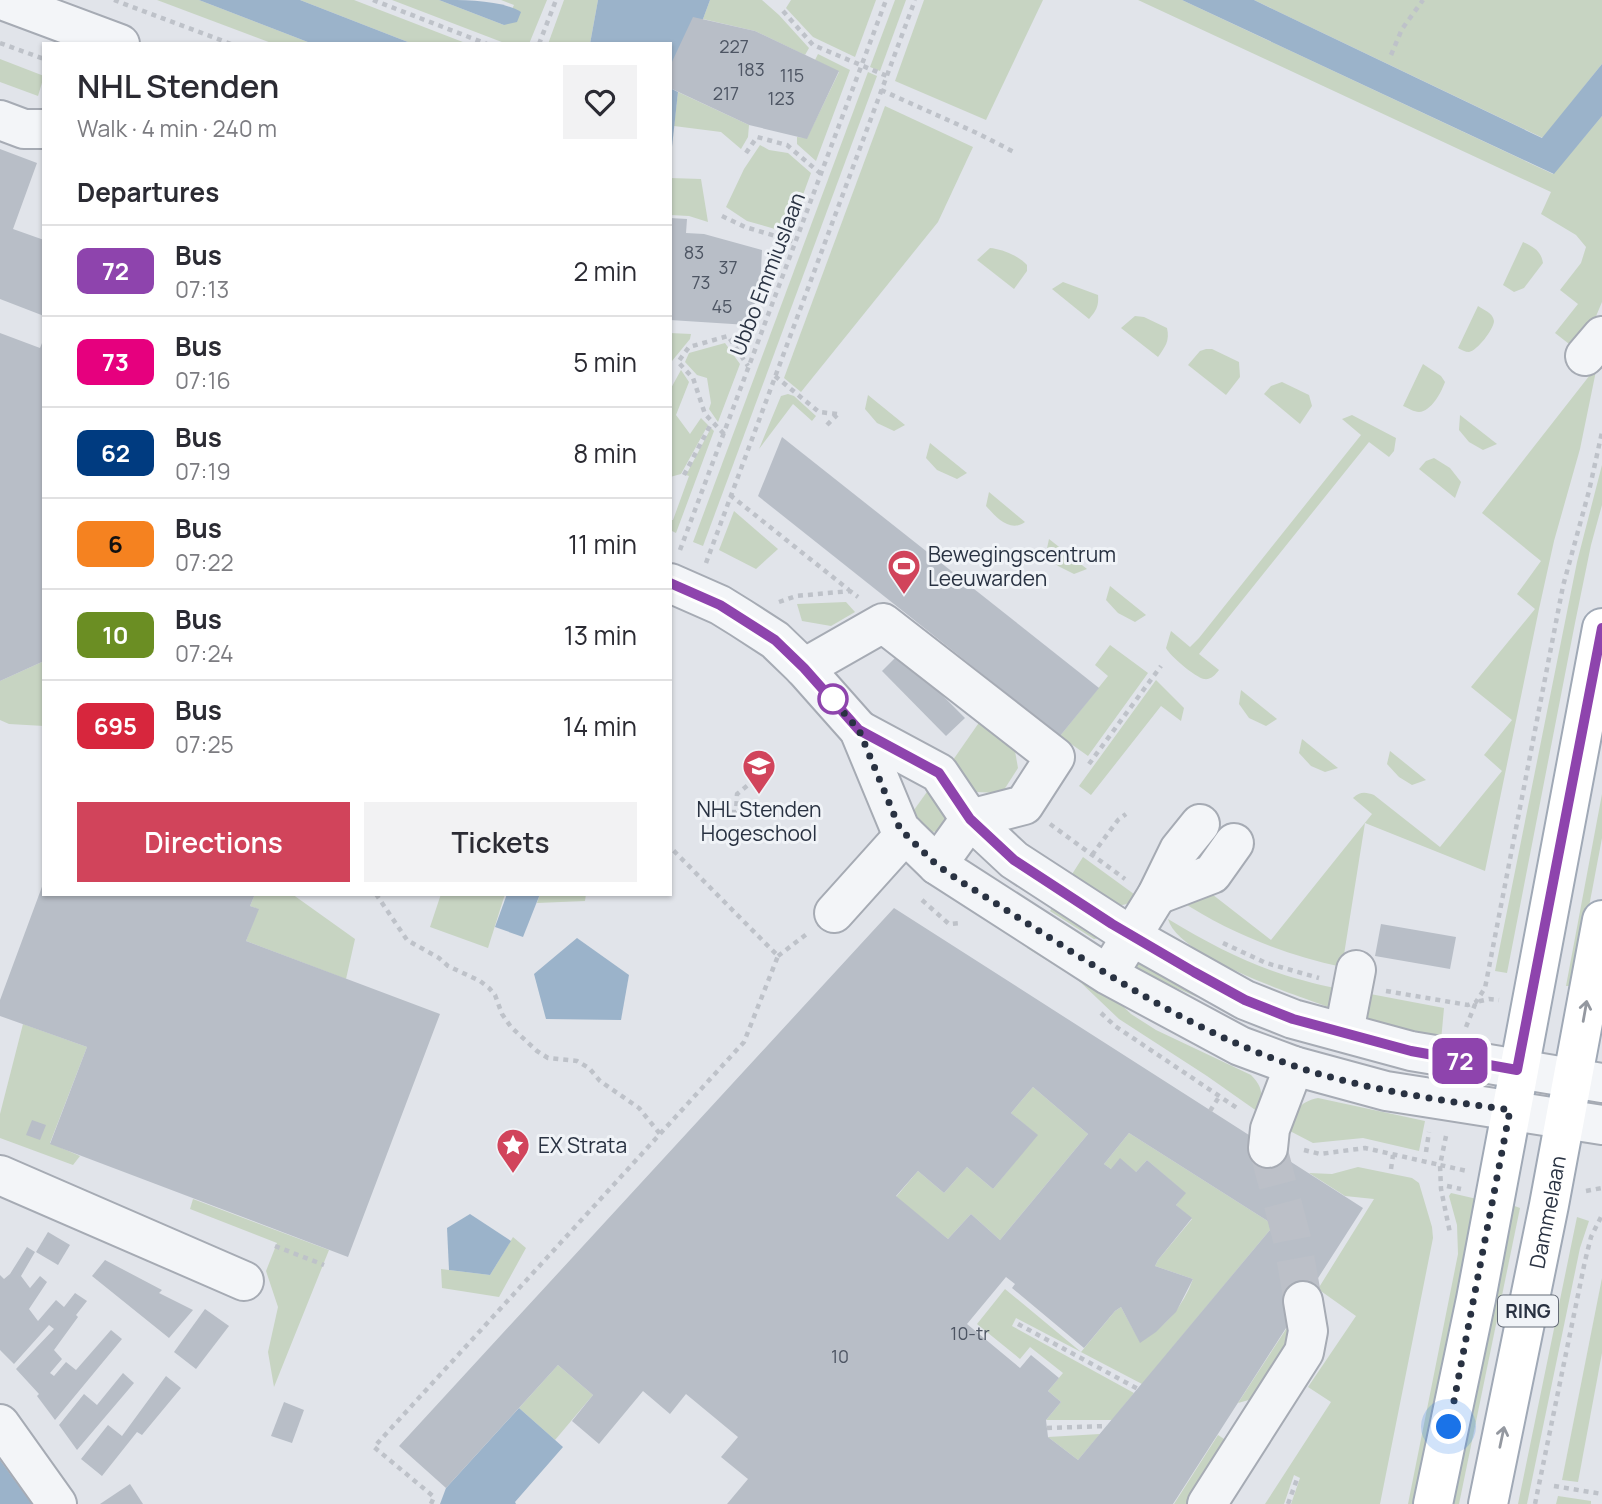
<!DOCTYPE html>
<html lang="en">
<head>
<meta charset="utf-8">
<style>
	:root { --surface:#fff; --page:#f2f2f3; --text:#2b2b33; --muted:#7c7c81; --line:#e1e1e2; --accent:#d1445b }
	body { margin:0; font-family:Manrope,sans-serif; background:var(--page); color:var(--text); height:100vh; display:flex; flex-direction:column; font-size:26px; white-space:nowrap }
	* { box-sizing:border-box; margin:0 }
	p { font-size:23px; color:var(--muted) }
	.icon { flex:none; width:38px; height:38px; fill:none; stroke:currentColor; stroke-width:2; stroke-linecap:round; stroke-linejoin:round }
	.map { position:relative; flex:1; overflow:hidden }
	.panel { position:absolute; left:42px; top:42px; width:630px; height:854px; display:flex; flex-direction:column; background:var(--surface); border-radius:0px; box-shadow:0 2px 5px #0004 }
	.panel>* { flex:none }
	.badge { padding:0 14px; border-radius:10px; font-size:24px; line-height:46px }
	.you { position:absolute; width:35px; height:35px; margin:-18px; border:5px solid #fff; border-radius:50%; background:#1a73e8; box-shadow:0 0 0 10px #1a73e833 }
	.map>.badge { position:absolute; translate:-50% -50%; box-shadow:0 0 0 4px #fff }
	h2 { padding:0 35px; font-size:26px; line-height:63px }
	.round { display:grid; place-items:center; flex:none; width:74px; height:74px; border-radius:0px; background:var(--page) }
	.overview { display:flex; align-items:center; justify-content:space-between; height:119px; padding:0 35px }
	h1 { font-size:33px; font-weight:600; line-height:52px }
	.action { display:flex; gap:14px; margin-top:auto; padding:14px 35px }
	.action a { flex:1; height:80px; border-radius:0px; background:var(--accent); color:#fff; font-size:28px; font-weight:600; line-height:80px; text-align:center }
	.action a+a { background:var(--page); color:var(--text) }
	ul { padding:0; list-style:none }
	li { display:flex; align-items:center; gap:21px; height:91px; padding:0 35px; border-top:2px solid var(--line) }
	li div { flex:1 }
	li b { display:block; font-size:26px }
	li em { font-style:normal }
	li .badge { min-width:77px; font-weight:700; text-align:center }
	.map>svg:first-child { display:block }
</style>
</head>
<body>
<div class="map">
<svg width="1602" height="1504" viewBox="0 0 1602 1504">
	<rect width="100%" height="100%" fill="#e1e4ea"/>
	<g fill="#c7d4c2">
		<path d="M157,0H199L313,44H274Z"/>
		<path d="M300,0H354L468,44H413Z"/>
		<path d="M392,0H439L504,25L514,5L501,0H547L529,44H507Z"/>
		<path d="M564,0H598L590,44H548Z"/>
		<path d="M710,0H762L779,15L809,48L805,55L755,31L703,19Z"/>
		<path d="M791,0H876L855,57L813,37L786,8Z"/>
		<path d="M895,0H906L880,71L870,67Z"/>
		<path d="M924,0H1043L986,120L895,81Z"/>
		<path d="M1138,0H1182L1553,174L1602,116V302L1594,321L1573,347L1555,333L1578,304L1560,290L1581,263L1586,247L1576,235L1541,214L1551,192Z"/>
		<path d="M1254,0H1602V64L1543,138Z"/>
		<path d="M818,54L850,70L816,161L797,144V137L807,138L839,72L815,60Z"/>
		<path d="M0,59L44,76L38,96L0,82Z"/>
		<path d="M868,72L877,76L703,546L693,542Z"/>
		<path d="M678,92L749,125L748,137L741,149L721,132L674,126Z"/>
		<path d="M885,106L973,147L938,222L801,392L784,378Z"/>
		<path d="M760,145L769,150L788,153L811,173L789,233L747,221L726,207L744,169Z"/>
		<path d="M670,178L701,179L708,222L689,216L670,215Z"/>
		<path d="M1523,242C1534,247 1541,251 1543,263L1524,288L1514,292L1503,285Z"/>
		<path d="M990,248C1002,249 1019,256 1027,265V271L1014,289L977,260Z"/>
		<path d="M1063,282L1098,295C1099,306 1096,311 1089,319L1052,289Z"/>
		<path d="M1478,306C1484,310 1493,313 1494,321C1494,329 1477,351 1469,352C1465,352 1462,350 1458,348Z"/>
		<path d="M1135,316L1144,317L1167,328C1170,341 1165,347 1158,357L1121,328Z"/>
		<path d="M670,333L691,334L690,339L672,361Z"/>
		<path d="M725,343L740,364L718,422L709,409L711,403L707,378L697,375L685,362L689,353Z"/>
		<path d="M1206,349H1212L1239,362L1240,377L1226,395L1188,365L1200,351Z"/>
		<path d="M1423,364L1441,376L1445,382C1442,391 1431,412 1419,412C1414,412 1408,408 1403,406Z"/>
		<path d="M1597,366L1580,449L1554,541L1539,609L1485,871L1365,823L1342,967C1283,954 1230,933 1179,900L1208,891L1271,940L1372,814L1353,798C1360,791 1366,792 1374,795L1440,847L1502,771L1484,755L1512,720L1471,687L1535,609L1517,594L1541,561L1482,513Z"/>
		<path d="M681,370L689,382L676,415L690,434L701,418L708,425L681,474L670,477V390Z"/>
		<path d="M1282,382L1309,395L1312,406L1300,424L1264,394L1271,386Z"/>
		<path d="M788,394L794,396L816,416L812,421L793,404L759,449L781,396Z"/>
		<path d="M868,395L905,425L894,431L877,423L865,409Z"/>
		<path d="M1352,415L1396,438L1394,451L1389,457L1369,442L1199,654L1219,670C1215,675 1211,680 1204,679C1195,677 1170,656 1166,648L1171,631L1190,647L1199,638L1361,435L1342,419Z"/>
		<path d="M1460,415L1497,444L1483,450L1469,442L1459,430Z"/>
		<path d="M711,428L714,431L676,533L670,530V520H673L689,476L686,475Z"/>
		<path d="M930,443L967,473L957,479L937,470L926,458Z"/>
		<path d="M1434,458L1450,468L1461,482L1455,498L1419,469L1426,461Z"/>
		<path d="M1602,465V505L1591,545L1575,623L1507,973L1495,971L1577,562Z"/>
		<path d="M989,492L1025,522C1010,533 996,517 986,506Z"/>
		<path d="M734,511L778,549L756,569L719,550Z"/>
		<path d="M1049,539L1087,569L1074,574L1058,566L1046,553Z"/>
		<path d="M1110,586L1146,615L1135,622L1118,613L1106,600Z"/>
		<path d="M846,602L855,612L831,626L802,621L797,604Z"/>
		<path d="M1110,645L1148,673L1088,756L1060,736L1108,676L1095,665Z"/>
		<path d="M44,661V726L9,724L0,720V681Z"/>
		<path d="M1156,680L1184,708L1181,721L1161,706L1091,795L1079,786Z"/>
		<path d="M1241,690L1277,719L1266,726L1249,718L1239,704Z"/>
		<path d="M985,714L1012,734L1018,768L1002,793L976,792L953,760Z"/>
		<path d="M1302,739L1338,768L1325,772L1311,766L1299,753Z"/>
		<path d="M1390,751L1426,780L1412,785L1399,777L1387,764Z"/>
		<path d="M929,789L946,812L944,831L931,832L909,817Z"/>
		<path d="M1602,794V838L1574,986H1566Z"/>
		<path d="M1083,857L1138,897C1114,918 1089,895 1067,882Z"/>
		<path d="M255,894H292L355,939L346,979L246,941L258,909L250,906Z"/>
		<path d="M441,894H505L488,948L430,927Z"/>
		<path d="M540,894H586L585,901L537,903Z"/>
		<path d="M1057,900L1102,938L1094,939L1050,911Z"/>
		<path d="M1168,919C1228,955 1270,975 1340,989L1334,1009C1298,996 1178,957 1168,919Z"/>
		<path d="M1034,936L1092,976L1131,1014L1156,1030L1251,1075C1264,1088 1262,1096 1261,1114L1207,1076L1119,1019L1077,979L1027,948Z"/>
		<path d="M1136,957L1201,988L1197,997L1135,970Z"/>
		<path d="M1365,993L1444,1008L1441,1041L1404,1037L1361,1016Z"/>
		<path d="M23,1024L87,1047L50,1143L80,1156L73,1165L0,1138V1114Z"/>
		<path d="M1033,1087L1088,1134L1000,1240L971,1214L948,1239L896,1197L918,1171L944,1193L967,1167L993,1189L1037,1135L1011,1113Z"/>
		<path d="M1318,1098L1425,1121L1419,1151L1363,1138L1313,1143L1288,1130C1295,1112 1298,1102 1318,1098Z"/>
		<path d="M1129,1133L1274,1225L1142,1384L1016,1318L1012,1326L1134,1393L1112,1420H1046L1061,1402L1048,1391L1063,1373L1030,1347L1020,1359L977,1324L1005,1289L1081,1352L1115,1311L1121,1307L1140,1342C1165,1327 1183,1307 1193,1279L1155,1266L1158,1260L1192,1219L1176,1205L1185,1193L1147,1160L1136,1172L1111,1169L1104,1164Z"/>
		<path d="M1358,1167L1412,1178L1419,1183L1432,1227L1433,1238L1380,1504H1291L1300,1478L1294,1475L1284,1504H1265L1331,1402L1308,1387L1356,1316L1318,1289L1374,1199L1345,1196L1309,1173L1332,1174Z"/>
		<path d="M1451,1193L1477,1199L1416,1504H1408L1458,1254L1457,1225L1449,1196Z"/>
		<path d="M193,1199L329,1250L274,1387L268,1352L278,1307L266,1271L277,1243L190,1209Z"/>
		<path d="M1509,1204L1520,1208L1459,1504H1449Z"/>
		<path d="M1577,1217L1589,1221L1580,1248L1527,1504H1518Z"/>
		<path d="M513,1237L526,1248L499,1297L442,1288L441,1269L490,1275Z"/>
		<path d="M1602,1278V1353L1578,1482L1562,1480Z"/>
		<path d="M1294,1317L1296,1333L1256,1398L1238,1403Z"/>
		<path d="M558,1365L593,1395L555,1440L519,1408Z"/>
		<path d="M1100,1434L1078,1460L1048,1437Z"/>
		<path d="M1218,1435L1227,1441L1187,1504H1174Z"/>
		<path d="M1558,1496L1591,1501V1504H1556Z"/>
	</g>
	<g fill="#9bb3ca">
		<path d="M199,0H300L413,44H313Z"/>
		<path d="M439,0C465,0 502,0 521,12L517,22L504,25Z"/>
		<path d="M598,0H710L703,19L670,66V44H590Z"/>
		<path d="M1182,0H1254L1542,138L1602,64V116L1554,174Z"/>
		<path d="M670,88L678,92L670,165Z"/>
		<path d="M507,894H540L523,937L495,927Z"/>
		<path d="M577,938L629,975L621,1020L546,1019L534,974Z"/>
		<path d="M470,1214L511,1241L490,1275L449,1270L447,1228Z"/>
		<path d="M519,1408L563,1447L515,1502L516,1504H440L446,1488Z"/>
		<path d="M0,1460L32,1504H0Z"/>
	</g>
	<g fill="#b8bec7" fill-rule="evenodd">
		<path d="M693,17L755,31L839,71L807,139L749,125L670,88V66Z"/>
		<path d="M0,149L37,163L13,229L44,240V316L0,299Z"/>
		<path d="M670,218L687,219L686,233L704,234L762,250L760,287L748,325L670,320Z"/>
		<path d="M0,333L40,348L44,338V661L0,681Z"/>
		<path d="M782,437L1099,688L1060,736L758,496Z"/>
		<path d="M900,653L965,718L946,736L882,671Z"/>
		<path d="M43,884L44,894H255L250,906L259,909L246,941L440,1014L348,1257L50,1144L87,1047L0,1016V1000Z"/>
		<path d="M894,908L1363,1208L1173,1504H727L748,1479L721,1457L738,1437L686,1394L670,1414L643,1391L599,1444L572,1421L593,1395L558,1365L446,1488L399,1446ZM1033,1087L1088,1134L1000,1240L971,1214L948,1239L896,1196L918,1171L944,1193L967,1167L993,1189L1038,1135L1011,1113ZM1129,1133L1274,1225L1078,1460L1048,1437L1046,1420L1061,1402L1048,1391L1059,1378L1031,1355L1020,1368L967,1324L1006,1277L1015,1284L1012,1288L1084,1348L1115,1311L1121,1307L1140,1343L1156,1332L1176,1312L1193,1279L1155,1266L1158,1260L1192,1218L1176,1205L1186,1193L1147,1160L1136,1172L1120,1158L1111,1169L1104,1164Z"/>
		<path d="M1381,924L1456,937L1450,969L1375,956Z"/>
		<path d="M32,1120L46,1125L40,1140L26,1135Z"/>
		<path d="M48,1232L70,1245L58,1265L36,1252Z"/>
		<path d="M27,1247L35,1252L21,1276L30,1288L40,1276L47,1282L29,1309L38,1321L56,1300L64,1307L75,1293L87,1301L76,1315L78,1317L54,1350L62,1359L50,1373L54,1376L66,1362L76,1370L111,1330L122,1339L55,1420L37,1396L39,1394L16,1369L54,1329L49,1325L14,1364L0,1350V1275L4,1279L10,1274Z"/>
		<path d="M105,1260L162,1290L159,1293L193,1310L169,1338L92,1276Z"/>
		<path d="M205,1309L229,1326L196,1369L174,1352Z"/>
		<path d="M123,1373L134,1383L77,1450L59,1425L84,1394L97,1405Z"/>
		<path d="M166,1376L181,1388L142,1435L137,1432L102,1476L81,1459L108,1425L122,1436Z"/>
		<path d="M284,1402L304,1410L292,1443L271,1436Z"/>
		<path d="M130,1484L143,1504H100Z"/>
	</g>
	<g fill="none" stroke-linecap="round" stroke-linejoin="round">
		<path stroke="#bcc0c8" stroke-width="38" stroke-dasharray="38 19" stroke-linecap="butt" d="M1268,1148L1292,1239L1303,1301"/>
		<defs>
			<g id="minor">
				<path d="M2,0L120,44"/>
				<path d="M0,120L24,129H44"/>
				<path d="M1585,356L1602,336"/>
				<path d="M670,583L720,605L741,618L775,640L804,668L859,730L900,829L937,865L1108,975L1240,1046L1294,1066L1386,1091L1602,1125"/>
				<path d="M804,668L883,623L1055,757L1024,805L970,819L937,865"/>
				<path d="M859,730L939,773L970,819L1014,860L1131,936L1245,1000L1293,1019L1411,1051L1602,1083"/>
				<path d="M1157,895L1212,874L1234,843"/>
				<path d="M834,913L905,834"/>
				<path d="M1118,958L1157,895L1179,850L1200,824"/>
				<path d="M1344,1032L1356,970"/>
				<path d="M1268,1148L1270,1129L1294,1066"/>
				<path d="M0,1175L244,1281"/>
				<path d="M0,1424L57,1504"/>
				<path d="M1207,1504L1304,1352L1308,1331L1303,1301"/>
			</g>
			<g id="major">
				<path d="M1433,1504L1476,1299L1602,628"/>
				<path id="s1" d="M1488,1504L1549,1205L1602,920"/>
			</g>
		</defs>
		<use href="#minor" stroke="#a6abb4" stroke-width="42"/>
		<use href="#major" stroke="#a0a9b6" stroke-width="42"/>
		<g stroke="#bec2c9" stroke-width="4.5" stroke-dasharray="5 5" stroke-linecap="butt">
			<path d="M114,0L231,44"/>
			<path d="M373,0L487,44"/>
			<path d="M783,11L813,45L887,76"/>
			<path d="M0,43L44,59"/>
			<path d="M539,44L556,0"/>
			<path d="M1391,55L1402,29L1423,0"/>
			<path d="M881,90L979,134L1016,153"/>
			<path d="M746,153L757,137L787,145L821,174"/>
			<path d="M722,216L745,227L796,242"/>
			<path d="M775,376L819,412L837,414"/>
			<path d="M827,425L837,415"/>
			<path d="M724,434L705,414L693,378L678,362L689,347L728,336L748,366"/>
			<path d="M684,475L712,422"/>
			<path d="M730,495L849,590"/>
			<path d="M680,550L886,0"/>
			<path d="M706,563L915,0"/>
			<path d="M779,602L796,596L850,591L858,597"/>
			<path d="M1089,764L1161,666"/>
			<path d="M732,812H736L737,794L768,769"/>
			<path d="M1050,824L1125,879"/>
			<path d="M1092,855L1118,820L1126,814"/>
			<path d="M376,894L407,940L439,958L448,966L480,981L489,988L495,995L502,1014L511,1027L537,1051L548,1058L577,1061L589,1068L600,1081L639,1108L660,1134"/>
			<path d="M922,900L949,924L960,923"/>
			<path d="M1223,943L1266,963L1319,978"/>
			<path d="M778,956L808,933"/>
			<path d="M1386,991L1468,1005L1476,1002L1485,988L1563,586L1589,491L1602,432"/>
			<path d="M1101,1013L1115,1026L1240,1110"/>
			<path d="M1466,1027L1476,1002L1489,999L1499,1000"/>
			<path d="M1210,1111L1219,1097"/>
			<path d="M1446,1136L1440,1165L1467,1171"/>
			<path d="M1304,1150L1320,1154L1365,1148L1440,1165L1441,1189L1450,1233"/>
			<path d="M1426,1152L1429,1132"/>
			<path d="M1391,1169L1393,1155"/>
			<path d="M1447,1186L1461,1189"/>
			<path d="M1586,1191L1602,1188"/>
			<path d="M275,1246L324,1265"/>
			<path d="M1018,1324L1138,1389"/>
			<path d="M1047,1428L1107,1426"/>
			<path d="M1554,1486L1602,1494"/>
			<path d="M431,1504L434,1497L374,1447L744,1042L778,956L670,847"/>
			<path d="M1288,1504L1297,1479"/>
			<path d="M1535,1504L1585,1261L1591,1237L1602,1215"/>
		</g>
		<use href="#minor" stroke="#f3f5f8" stroke-width="38"/>
		<use href="#major" stroke="#fff" stroke-width="38"/>
	</g>
	<defs><path id="oneway-shaft" d="M-6 0H5M1.5-3L5.5 0L1.5 3" fill="none" stroke-width="1.6" stroke-linecap="round" stroke-linejoin="round" transform="scale(1.75)"/></defs>
	<g stroke="#9498a0">
		<use href="#oneway-shaft" transform="translate(1585 1011) rotate(-80)"/>
		<use href="#oneway-shaft" transform="translate(1502 1437) rotate(-78)"/>
	</g>
	<g fill="none" stroke-linecap="round" stroke-linejoin="round">
		<defs>
			<path id="line" d="M670,583L720,605L775,640L804,668L859,730L939,773L970,819L1014,860L1112,924L1194,972L1245,1000L1293,1019L1411,1051L1517,1070L1602,628"/>
		</defs>
		<use href="#line" stroke="#fff" stroke-width="16"/>
		<use href="#line" stroke="#8e44ad" stroke-width="10"/>
		<path stroke="#293242" stroke-width="7" stroke-dasharray="0 12.6" d="M833,699L830,697L859,730L900,829L937,865L960,881C1065,945 1167,1021 1283,1062C1357,1089 1433,1099 1510,1110L1449,1427"/>
	</g>
	<defs>
		<symbol id="stadium-pin" viewBox="-11 -11 22 30"><path d="M0 17L-7.5 6A9.5 9.5 0 1 1 7.5 6Z" fill="#d1445b" stroke="#f0f3f7"/><path d="M0-5a6.5 5 0 1 0 0 10a6.5 5 0 1 0 0-10ZM-3.5-1.8h7v3.6h-7Z" fill="#fff"/></symbol>
		<symbol id="university-pin" viewBox="-11 -11 22 30"><path d="M0 17L-7.5 6A9.5 9.5 0 1 1 7.5 6Z" fill="#d1445b" stroke="#f0f3f7"/><path d="M0-5L7-2L0 1L-7-2ZM-4 1L0 2.5L4 1V4Q0 6-4 4Z" fill="#fff"/></symbol>
		<symbol id="sight-pin" viewBox="-11 -11 22 30"><path d="M0 17L-7.5 6A9.5 9.5 0 1 1 7.5 6Z" fill="#d1445b" stroke="#f0f3f7"/><path d="M0-6L1.8-2.2L6-1.7L2.9 1.2L3.7 5.4L0 3.3L-3.7 5.4L-2.9 1.2L-6-1.7L-1.8-2.2Z" fill="#fff"/></symbol>
	</defs>
	<g fill-rule="evenodd">
		<use href="#stadium-pin" x="885" y="547" width="38" height="52"/>
		<use href="#university-pin" x="740" y="747" width="38" height="52"/>
		<use href="#sight-pin" x="494" y="1126" width="38" height="52"/>
	</g>
	<circle fill="#fff" stroke="#8e44ad" stroke-width="3.5" cx="833" cy="699" r="14"/>
	<g text-anchor="middle" dominant-baseline="central" stroke-width="6" stroke-linejoin="round" paint-order="stroke">
		<g font-size="18" fill="#4d5563">
			<text x="734" y="46">227</text>
			<text x="751" y="69">183</text>
			<text x="792" y="75">115</text>
			<text x="726" y="93">217</text>
			<text x="781" y="98">123</text>
			<text x="694" y="252">83</text>
			<text x="728" y="267">37</text>
			<text x="701" y="282">73</text>
			<text x="722" y="306">45</text>
			<text x="970" y="1333">10-tr</text>
			<text x="840" y="1356">10</text>
		</g>
		<rect fill="#f0f3f7" stroke="#656c78" stroke-width="2" x="1498" y="1295.5" width="60" height="31" rx="5"/>
		<g font-size="19" font-weight="bold" fill="#293242">
			<text x="1528" y="1311">RING</text>
		</g>
		<g font-size="21" fill="#293242" stroke="#f0f3f7">
			<text transform="translate(767 274) rotate(-69)">Ubbo Emmiuslaan</text>
			<text stroke="none"><textPath href="#s1" startOffset="298">Dammelaan</textPath></text>
		</g>
		<g font-size="21" fill="#293242" stroke="#f0f3f7" text-anchor="start">
			<text x="928" y="554">Bewegingscentrum<tspan x="928" dy="24">Leeuwarden</tspan></text>
			<text x="759" y="809" text-anchor="middle">NHL Stenden<tspan x="759" dy="24">Hogeschool</tspan></text>
			<text x="538" y="1145">EX Strata</text>
		</g>
	</g>
</svg>
<div class="you" style="left:1449px;top:1427px"></div>
<b class="badge" style="left:1460px;top:1061px;background:#8e44ad;color:#fff">72</b>
<section class="panel">
<div class="overview"><div><h1>NHL Stenden</h1><p>Walk · 4 min · 240 m</p></div><a class="round"><svg class="icon" aria-label="heart" viewBox="0 0 24 24"><path d="M12 20l-8-8c-3-5 5-10 8-4 3-6 11-1 8 4z"/></svg></a></div>
<h2>Departures</h2>
<ul>
<li><span class="badge" style="background:#8e44ad;color:#fff">72</span><div><b>Bus</b><p>07:13</p></div><em>2 min</em></li>
<li><span class="badge" style="background:#e6007e;color:#fff">73</span><div><b>Bus</b><p>07:16</p></div><em>5 min</em></li>
<li><span class="badge" style="background:#003b80;color:#fff">62</span><div><b>Bus</b><p>07:19</p></div><em>8 min</em></li>
<li><span class="badge" style="background:#f58220;color:#111">6</span><div><b>Bus</b><p>07:22</p></div><em>11 min</em></li>
<li><span class="badge" style="background:#6b8e23;color:#fff">10</span><div><b>Bus</b><p>07:24</p></div><em>13 min</em></li>
<li><span class="badge" style="background:#d7263d;color:#fff">695</span><div><b>Bus</b><p>07:25</p></div><em>14 min</em></li>
</ul>
<div class="action"><a>Directions</a><a>Tickets</a></div>
</section>
</div>
</body>
</html>
